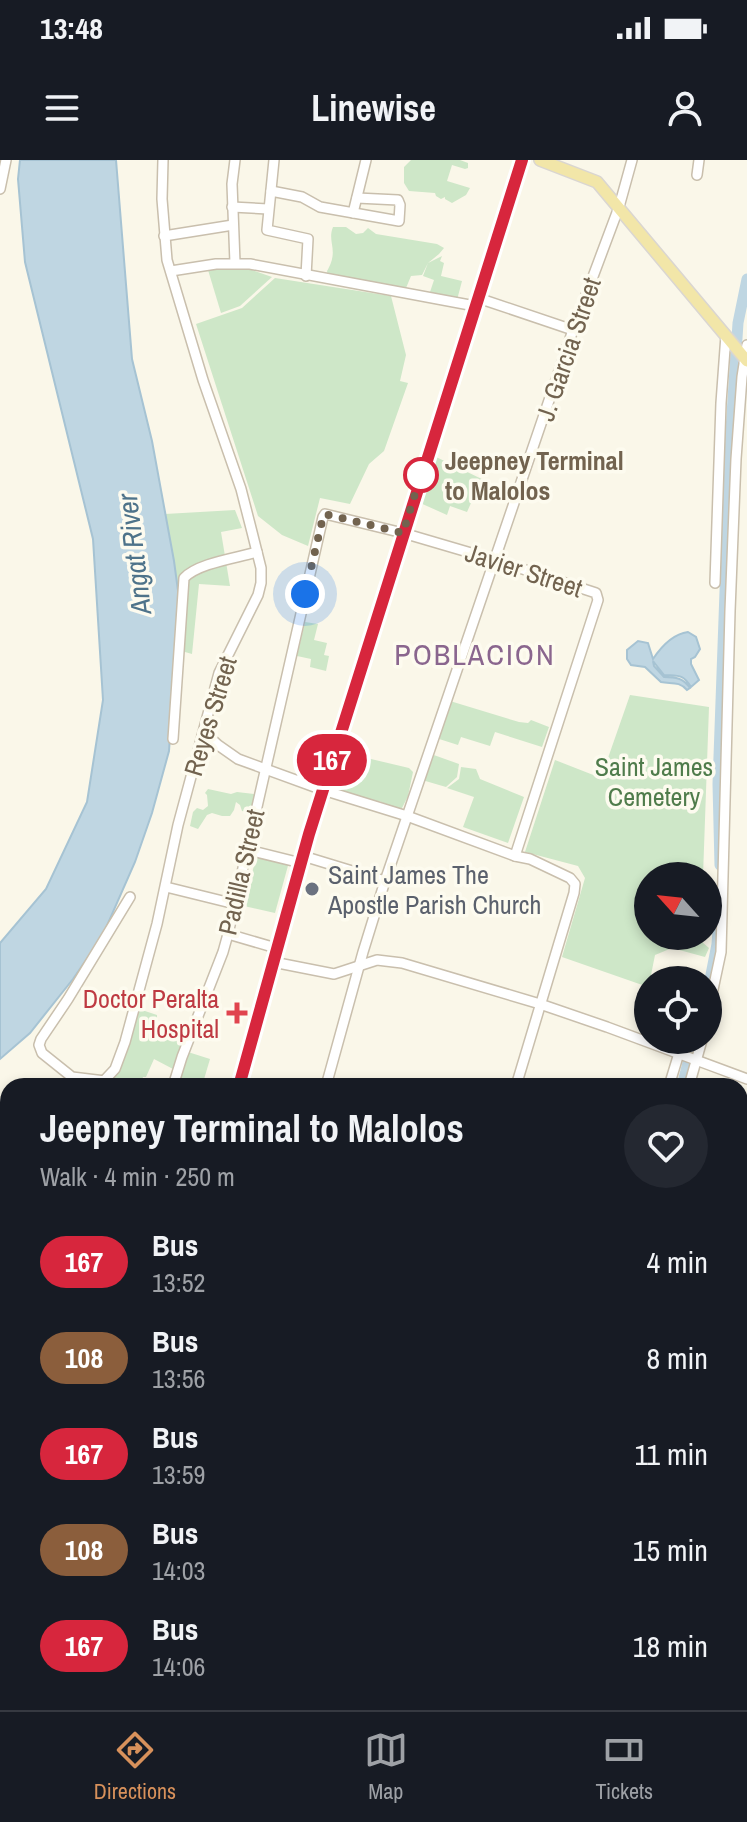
<!DOCTYPE html>
<html lang="en">
<head>
<meta charset="utf-8">
<style>
	:root { --surface:#171b24; --page:#242831; --text:#f1f3f6; --muted:#9ea1a6; --line:#363941; --accent:#d8915b }
	body { margin:0; font-family:"Archivo Narrow",sans-serif; background:var(--page); color:var(--text); height:100vh; display:flex; flex-direction:column; font-size:30px; white-space:nowrap }
	* { box-sizing:border-box; margin:0 }
	p { font-size:26px; color:var(--muted) }
	.icon { flex:none; width:44px; height:44px; fill:none; stroke:currentColor; stroke-width:2; stroke-linecap:round; stroke-linejoin:round }
	.map { position:relative; flex:1; overflow:hidden }
	.drawer { position:absolute; left:0px; top:918px; width:748px; height:632px; display:flex; flex-direction:column; background:var(--surface); border-radius:24px 24px 0 0; box-shadow:0 4px 12px #0003 }
	.drawer>* { flex:none }
	.badge { padding:0 16px; border-radius:26px; font-size:28px; line-height:52px }
	.needle { width:52px; rotate:297deg }
	.buttons { position:absolute; left:634px; top:702px; display:grid; gap:16px }
	.buttons a { display:grid; place-items:center; width:88px; height:88px; border-radius:50%; background:var(--surface); box-shadow:0 4px 12px #0003; font-size:40px }
	.you { position:absolute; width:40px; height:40px; margin:-20px; border:6px solid #fff; border-radius:50%; background:#1a73e8; box-shadow:0 0 0 12px #1a73e833 }
	.map>.badge { position:absolute; translate:-50% -50%; box-shadow:0 0 0 4px #fff }
	.round { display:grid; place-items:center; flex:none; width:84px; height:84px; border-radius:42px; background:var(--page) }
	.headline { display:flex; align-items:center; justify-content:space-between; height:136px; padding:0 40px }
	h1 { font-size:38px; font-weight:700; line-height:60px }
	ul { padding:0; list-style:none }
	li { display:flex; align-items:center; gap:24px; height:96px; padding:0 40px }
	li div { flex:1 }
	li b { display:block; font-size:30px }
	li em { font-style:normal }
	li .badge { min-width:88px; font-weight:700; text-align:center }
	.status { display:flex; justify-content:space-between; align-items:center; height:56px; padding:0 40px; background:var(--surface); direction:ltr }
	.status svg { height:22px; fill:currentColor }
	header { display:flex; justify-content:space-between; align-items:center; height:104px; padding:0 40px; background:var(--surface); font-size:36px; font-weight:700 }
	.tab-bar { display:flex; justify-content:space-around; align-items:center; height:112px; border-top:2px solid var(--line); background:var(--surface); font-size:22px; color:var(--muted) }
	.tab-bar a { display:grid; justify-items:center; gap:4px }
	.tab-bar .on { color:var(--accent) }
	.map>svg:first-child { display:block }
</style>
</head>
<body>
<div class="status"><b>13:48</b><svg viewBox="0 0 49 12"><path d="M0 12V9h3v3zM5 12V6h3v6zM10 12V3h3v9zM15 12V0h3v12zM26 1h20v11H26zM47 4h2v5h-2z"/></svg></div>
<header><svg class="icon" aria-label="menu" viewBox="0 0 24 24"><path d="M4 6h16M4 12h16M4 18h16"/></svg>Linewise<svg class="icon" aria-label="person" viewBox="0 0 24 24"><circle cx="12" cy="8" r="4"/><path d="M4 21q1-7 8-7t8 7"/></svg></header>
<div class="map">
<svg width="747" height="1550" viewBox="0 0 747 1550">
	<rect width="100%" height="100%" fill="#faf7e9"/>
	<g fill="#cee7c8">
		<path d="M411,0H460L468,3V8L465,9L452,5L447,21L470,28L466,35L452,43L445,39V37L441,39L436,36L435,33L409,31L404,23V7Z"/>
		<path d="M333,67H346L356,74L363,73L368,68L376,74L437,84L444,88L439,94L428,103L442,96L440,101L444,103L441,116L462,121L457,140L429,135L434,120L423,116L428,103L422,115L411,116L406,128L403,129L328,116L327,111C328,110 332,101 332,99C335,87 328,79 333,67Z"/>
		<path d="M231,109L252,110L272,117L240,146L221,153L208,110Z"/>
		<path d="M275,118L391,136L406,195L400,221L408,223L384,291L369,304L350,344L320,338L308,386L282,375L258,356L196,164L242,148Z"/>
		<path d="M432,295L490,323L483,337L475,334L467,352L450,346L447,355L418,342Z"/>
		<path d="M235,350L242,368L221,372L230,426L199,424L192,494L178,490L179,438L165,354Z"/>
		<path d="M305,462L318,464L314,480L327,483L324,495L329,496L326,511L310,507L311,499L297,496Z"/>
		<path d="M630,535L709,547L703,716H648V776H702V782L709,788L705,797L672,788L655,795L650,820H648V827L562,797L585,718L578,706L525,692L555,600L601,618Z"/>
		<path d="M450,541L519,562L528,563L531,560L549,567L542,587L495,572L490,586L461,577L458,585L436,578Z"/>
		<path d="M348,589L371,599L409,608L413,612L408,636L402,648C392,649 387,643 378,641C367,640 356,640 347,632L338,633L330,631V616L340,592Z"/>
		<path d="M431,594L459,604L457,617L446,627L422,620Z"/>
		<path d="M461,607L476,609L480,619L524,637L508,683L463,667L474,637L447,628L459,619Z"/>
		<path d="M208,629L231,634L237,632L254,634C256,643 253,647 246,652L242,651L240,645L236,642L234,650L230,656H222L212,653L207,655L198,669L190,666L193,652L197,648L203,650L208,646L207,635L205,633Z"/>
		<path d="M257,693L289,702L275,753L244,746Z"/>
		<path d="M139,849L157,855V863L185,875L173,909L154,899L146,917H143L140,924L143,926H106L118,911Z"/>
		<path d="M188,892L210,899L202,926H177Z"/>
		<path d="M0,1066L8,1069V1151L0,1157Z"/>
	</g>
	<g fill="#bfd6e2" stroke="#a6c3d3" stroke-width="2">
		<path d="M20,0H116L132,199L152,281L174,401L179,438L169,591L152,653L135,702L102,777L73,819L30,873L0,899V783L46,729L87,642L103,540L93,379L25,102L18,19Z"/>
		<path d="M688,472L696,477L700,489L695,497L691,499V504L699,520L691,527C683,514 679,516 664,515L653,501L654,506L664,517C676,517 683,518 690,528L687,530C679,521 672,524 661,522L645,507L631,505L627,499V490L638,481L648,483L653,499C661,487 673,474 688,472Z"/>
	</g>
	<g fill="none" stroke-linecap="round" stroke-linejoin="round">
		<path stroke="#a6c3d3" stroke-width="2" d="M740,1379L747,1381"/>
		<g stroke="#bfd6e2" stroke-width="11">
			<path d="M720,705L718,624L726,404L725,361L738,163L747,119"/>
			<path d="M708,830L717,784L718,770"/>
			<path d="M682,926L694,880"/>
			<path d="M0,1314L8,1315"/>
		</g>
		<defs>
			<g id="minor">
				<path d="M274,0L267,70L308,79L306,116"/>
				<path d="M697,15L699,0"/>
				<path d="M0,29L6,0"/>
				<path d="M271,31L302,37L320,47L399,61L400,45L398,40L357,38"/>
				<path d="M232,47L268,49"/>
				<path d="M353,53L366,0"/>
				<path d="M164,76L233,65"/>
				<path d="M235,103L232,24L235,0"/>
				<path d="M171,111L216,104H250L475,146"/>
				<path d="M478,138L573,170"/>
				<path d="M715,423L721,243L726,175"/>
				<path d="M204,572L218,585L238,599L323,630L407,656L515,696L530,699L570,718L575,724L574,733L516,926"/>
				<path d="M173,579L184,418C198,403 237,398 257,392"/>
				<path d="M248,690L301,703"/>
				<path d="M303,696L385,721"/>
				<path d="M166,727L235,744"/>
				<path d="M228,774L276,788"/>
				<path d="M273,802L334,814L377,800L402,803L540,844L607,867L747,919"/>
				<path d="M708,853L721,792L730,451L736,299L742,217L747,185"/>
				<path d="M105,921L72,917L42,893L39,885L41,879L68,839L130,737"/>
				<path d="M99,926L115,909L125,882L157,764L178,665L219,513L258,435L261,423V408L252,372L241,329L203,220L167,100L162,39L163,0"/>
				<path d="M173,926L182,897L223,792L228,774L323,357L325,354L403,373L495,400L596,433L598,440L515,696"/>
				<path d="M326,926L363,792L385,721L573,170L619,47L632,0"/>
				<path d="M669,926L683,880"/>
				<path d="M689,926L702,880"/>
				<path d="M0,963L8,960"/>
				<path d="M0,994L8,995"/>
				<path d="M740,1111L747,1090"/>
				<path d="M740,1168L747,1184"/>
				<path d="M740,1261L747,1260"/>
				<path d="M740,1296L743,1299L747,1310"/>
				<path d="M0,1321H8"/>
				<path d="M740,1393L747,1396"/>
				<path d="M740,1459L747,1460"/>
				<path d="M0,1470L8,1474"/>
				<path d="M0,1513L8,1517"/>
				<path d="M740,1518L747,1527"/>
				<path d="M188,1542L224,1550"/>
				<path d="M545,1542L560,1550"/>
				<path d="M630,1542L638,1550"/>
				<path d="M688,1542L695,1550"/>
				<path d="M238,1550H245"/>
				<path d="M312,1550L315,1542"/>
				<path d="M350,1550L352,1542"/>
				<path d="M400,1550L402,1542"/>
			</g>
			<g id="major">
				<path d="M540,0L597,22L747,201"/>
				<path d="M239,926L303,696L403,373L522,0"/>
				<path d="M58,1550L61,1542"/>
			</g>
		</defs>
		<use href="#minor" stroke="#c9bfad" stroke-width="12"/>
		<use href="#major" stroke="#dad6d1" stroke-width="14"/>
		<use href="#minor" stroke="#fff" stroke-width="9"/>
		<use href="#major" stroke="#f2e6a8" stroke-width="11"/>
	</g>
	<g fill="none" stroke-linecap="round" stroke-linejoin="round">
		<defs>
			<path id="line" d="M239,926L309,674L522,0"/>
		</defs>
		<use href="#line" stroke="#fff" stroke-width="18"/>
		<use href="#line" stroke="#d7263d" stroke-width="12"/>
		<path stroke="#72634f" stroke-width="8" stroke-dasharray="0 14.4" d="M305,434L323,357L325,354L403,373L422,311L421,315"/>
	</g>
	<circle fill="#fff" stroke="#d7263d" stroke-width="4" cx="421" cy="315" r="16"/>
	<circle fill="#6b7280" stroke="#fdfbef" stroke-width="3" cx="312" cy="729" r="8"/>
	<path fill="#e0444e" stroke="#fdfbef" stroke-width="3" d="M233 841h8v8h8v8h-8v8h-8v-8h-8v-8h8z"/>
	<g text-anchor="middle" dominant-baseline="central" stroke-width="7" stroke-linejoin="round" paint-order="stroke">
		<g font-size="26" fill="#72634f" stroke="#fdfbef">
			<text transform="translate(568 189) rotate(-71)">J. Garcia Street</text>
			<text transform="translate(524 410) rotate(18)">Javier Street</text>
			<text transform="translate(210 556) rotate(-73)">Reyes Street</text>
			<text transform="translate(241 712) rotate(-77)">Padilla Street</text>
		</g>
		<g font-size="26" font-weight="bold" fill="#72634f" stroke="#fdfbef" text-anchor="start">
			<text x="445" y="300">Jeepney Terminal<tspan x="445" dy="30">to Malolos</tspan></text>
		</g>
		<g font-size="26" fill="#4f7c4b" stroke="#fdfbef">
			<text x="654" y="606">Saint James<tspan x="654" dy="30">Cemetery</tspan></text>
		</g>
		<g font-size="26" fill="#5b616d" stroke="#fdfbef" text-anchor="start">
			<text x="328" y="714">Saint James The<tspan x="328" dy="30">Apostle Parish Church</tspan></text>
		</g>
		<g font-size="26" fill="#be3a42" stroke="#fdfbef" text-anchor="end">
			<text x="219" y="838">Doctor Peralta<tspan x="219" dy="30">Hospital</tspan></text>
		</g>
		<g font-size="28" font-style="italic" fill="#4e738a" stroke="#fdfbef">
			<text transform="translate(134 394) rotate(-97)">Angat River</text>
		</g>
		<g font-size="30" letter-spacing="2" fill="#8a668e" stroke="#fdfbef">
			<text x="475" y="494">POBLACION</text>
		</g>
	</g>
</svg>
<div class="buttons">
<a><svg class="needle" viewBox="-14 -14 28 28"><path d="M0-13l5 13h-10z" fill="#e53935"/><path d="M0 13l5-13h-10z" fill="#9ea1a6"/></svg></a>
<a><svg class="icon" aria-label="locate" viewBox="0 0 24 24"><circle cx="12" cy="12" r="6"/><path d="M12 2v4M12 18v4M2 12h4M18 12h4"/></svg></a>
</div>
<div class="you" style="left:305px;top:434px"></div>
<b class="badge" style="left:332px;top:600px;background:#d7263d;color:#fff">167</b>
<section class="drawer">
<div class="headline"><div><h1>Jeepney Terminal to Malolos</h1><p>Walk · 4 min · 250 m</p></div><a class="round"><svg class="icon" aria-label="heart" viewBox="0 0 24 24"><path d="M12 20l-8-8c-3-5 5-10 8-4 3-6 11-1 8 4z"/></svg></a></div>
<ul>
<li><span class="badge" style="background:#d7263d;color:#fff">167</span><div><b>Bus</b><p>13:52</p></div><em>4 min</em></li>
<li><span class="badge" style="background:#8b5e3c;color:#fff">108</span><div><b>Bus</b><p>13:56</p></div><em>8 min</em></li>
<li><span class="badge" style="background:#d7263d;color:#fff">167</span><div><b>Bus</b><p>13:59</p></div><em>11 min</em></li>
<li><span class="badge" style="background:#8b5e3c;color:#fff">108</span><div><b>Bus</b><p>14:03</p></div><em>15 min</em></li>
<li><span class="badge" style="background:#d7263d;color:#fff">167</span><div><b>Bus</b><p>14:06</p></div><em>18 min</em></li>
</ul>
</section>
</div>
<nav class="tab-bar">
<a class="on"><svg class="icon" aria-label="directions" viewBox="0 0 24 24"><path d="M12 3l9 9-9 9-9-9zM9 14v-3h6M13 9l2 2-2 2"/></svg>Directions</a>
<a><svg class="icon" aria-label="map" viewBox="0 0 24 24"><path d="M3 6l6-2 6 2 6-2v14l-6 2-6-2-6 2zM9 4v14M15 6v14"/></svg>Map</a>
<a><svg class="icon" aria-label="tickets" viewBox="0 0 24 24"><path d="M3 7h18v10H3zM15 7v10"/></svg>Tickets</a>
</nav>
</body>
</html>
